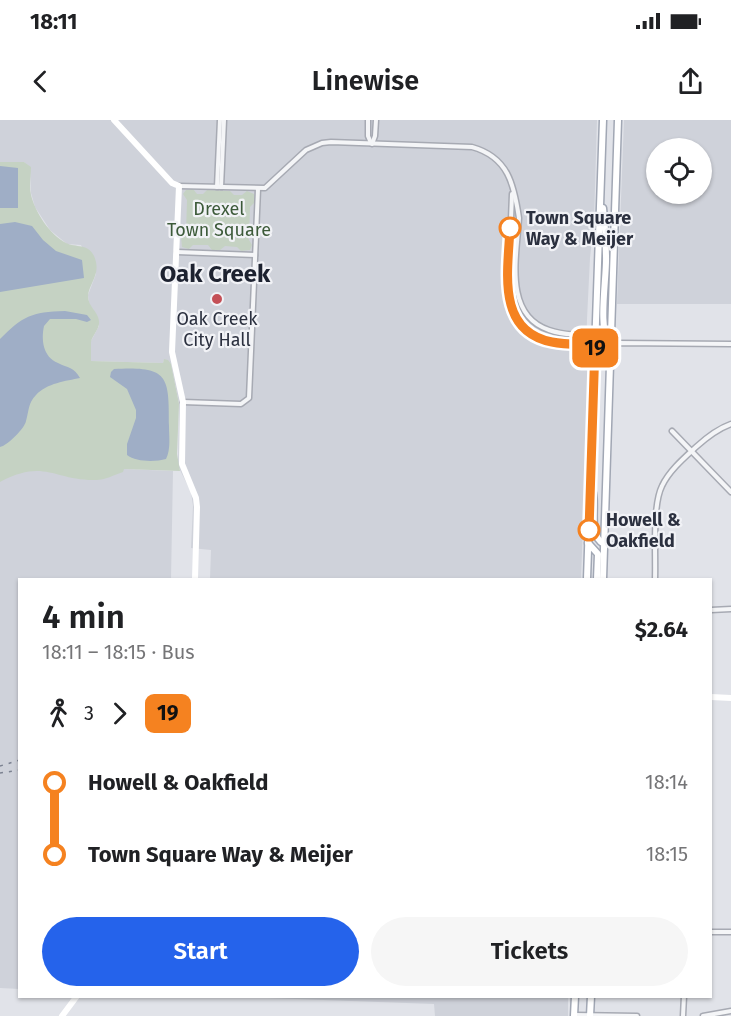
<!DOCTYPE html>
<html lang="en">
<head>
<meta charset="utf-8">
<style>
	:root { --surface:#fff; --page:#f6f6f6; --text:#202124; --muted:#757577; --accent:#2563eb }
	body { margin:0; font-family:"Fira Sans",sans-serif; background:var(--page); color:var(--text); height:100vh; display:flex; flex-direction:column; font-size:22px; white-space:nowrap }
	* { box-sizing:border-box; margin:0 }
	p { font-size:20px; color:var(--muted) }
	.icon { flex:none; width:33px; height:33px; fill:none; stroke:currentColor; stroke-width:2; stroke-linecap:round; stroke-linejoin:round }
	.map { position:relative; flex:1; overflow:hidden }
	.side { position:absolute; left:18px; top:458px; width:694px; height:420px; display:flex; flex-direction:column; background:var(--surface); border-radius:0px; box-shadow:0 2px 4px #0004 }
	.side>* { flex:none }
	.badge { padding:0 12px; border-radius:9px; font-size:21px; line-height:39px }
	.buttons { position:absolute; left:646px; top:18px; display:grid; gap:12px }
	.buttons a { display:grid; place-items:center; width:66px; height:66px; border-radius:50%; background:var(--surface); box-shadow:0 2px 4px #0004; font-size:30px }
	.map>.badge { position:absolute; translate:-50% -50%; box-shadow:0 0 0 3px #fff }
	.legs { display:flex; align-items:center; gap:9px; height:66px; padding:0 24px; font-size:20px }
	.legs p { margin-inline-start:auto }
	.overview { display:flex; align-items:center; justify-content:space-between; height:102px; padding:0 24px }
	h1 { font-size:33px; font-weight:600; line-height:45px }
	.button { display:flex; gap:12px; margin-top:auto; padding:12px 24px }
	.button a { flex:1; height:69px; border-radius:36px; background:var(--accent); color:#fff; font-size:24px; font-weight:600; line-height:69px; text-align:center }
	.button a+a { background:var(--page); color:var(--text) }
	ul { padding:0 24px; list-style:none }
	li { display:flex; align-items:center; gap:21px; height:72px; font-size:22px }
	li i { display:grid; place-items:center; width:9px; height:100%; margin:0 8px; background:currentColor }
	li i::after { content:''; width:15px; height:15px; margin:-8px; border:4px solid; border-radius:50%; background:var(--surface) }
	li p { margin-inline-start:auto }
	li:first-child i { background:linear-gradient(#0000 50%,currentColor 0) }
	li:last-child i { background:linear-gradient(currentColor 50%,#0000 0) }
	.status { display:flex; justify-content:space-between; align-items:center; height:42px; padding:0 30px; background:var(--surface); direction:ltr }
	.status svg { height:16px; fill:currentColor }
	header { display:flex; justify-content:space-between; align-items:center; height:78px; padding:0 24px; background:var(--surface); font-size:27px; font-weight:600 }
	.map>svg:first-child { display:block }
</style>
</head>
<body>
<div class="status"><b>18:11</b><svg viewBox="0 0 49 12"><path d="M0 12V9h3v3zM5 12V6h3v6zM10 12V3h3v9zM15 12V0h3v12zM26 1h20v11H26zM47 4h2v5h-2z"/></svg></div>
<header><svg class="icon" aria-label="back" viewBox="0 0 24 24"><path d="M15 5l-7 7 7 7"/></svg>Linewise<svg class="icon" aria-label="share" viewBox="0 0 24 24"><path d="M12 15V3M7 8l5-5 5 5M5 13v7h14v-7"/></svg></header>
<div class="map">
<svg width="731" height="896" viewBox="0 0 731 896">
	<rect width="100%" height="100%" fill="#e1e3e9"/>
	<g fill="#cfd2da" fill-rule="evenodd">
		<path d="M0,0H597L594,101L590,138L587,199L586,233L589,240L581,459H210L211,430L191,428L193,386L191,372L178,346L179,284L171,244L164,240L163,243L91,241V221L99,206L89,185L88,175L96,154L81,125L67,124L50,110L35,87L31,73L30,47L24,42H0Z"/>
		<path d="M624,0H731V184H617ZM657,28H702V74H657Z"/>
		<path d="M0,344L173,351L171,459H20V869L0,868Z"/>
		<path d="M211,876H568V896H435L434,884Z"/>
	</g>
	<g fill="#c5d2c3">
		<path d="M0,42H24L31,47C31,56 29,66 31,75C35,92 50,115 66,123C76,128 88,123 94,136C102,154 89,163 88,176C88,187 98,191 99,201C100,209 93,214 91,222C91,228 91,235 91,241L163,243L164,239L168,240L171,244L179,284L177,334L180,351L124,349L123,352C114,355 105,360 96,360C54,361 45,338 0,362Z"/>
		<path d="M193,69L197,74H203L207,70L230,71L234,75H242L247,71L254,74V83L250,87L249,120L252,125L250,130L241,131L237,127L225,126L220,130H212L208,125H193L189,129L182,127L181,117L186,113L187,80L183,74L186,70Z"/>
	</g>
	<g fill="#9faec6">
		<path d="M0,46L18,48V88H0Z"/>
		<path d="M15,102L32,106L43,120L56,131L82,140L84,158L0,172V104Z"/>
		<path d="M65,191L87,195L91,200L87,202L76,199H50L44,206C41,220 43,237 58,243C68,248 74,247 80,258C66,261 47,263 36,275C28,283 29,291 26,301C25,308 7,326 0,327V219C23,196 31,192 65,191Z"/>
		<path d="M114,249C169,246 169,256 169,306C169,317 171,329 166,339C155,342 136,342 127,335V324L136,298V290L127,269L110,257L111,252Z"/>
	</g>
	<g fill="none" stroke-linecap="round" stroke-linejoin="round">
		<defs>
			<g id="street">
				<path d="M368,0V16L371,23"/>
				<path d="M372,24L375,16L376,0"/>
				<path d="M179,66L265,68L306,30L322,23L331,22L472,27C508,37 514,64 519,98C517,135 503,195 549,210C566,216 587,215 605,215"/>
				<path d="M217,67L220,0"/>
				<path d="M221,67L224,0"/>
				<path d="M512,74L508,175L512,192L519,202L527,211L551,222L610,225L618,223L731,224"/>
				<path d="M177,132L255,135"/>
				<path d="M183,282L241,284L249,278L258,69"/>
				<path d="M672,311L731,372"/>
				<path d="M604,424L656,425"/>
				<path d="M655,459C656,435 652,386 662,366C669,351 684,338 696,327C707,317 717,309 731,304"/>
				<path d="M711,490L731,489"/>
				<path d="M711,812H731"/>
				<path d="M575,895L637,896"/>
				<path d="M683,896L684,876"/>
				<path d="M703,896L731,891"/>
			</g>
			<g id="primary">
				<path d="M603,88C605,104 606,120 606,136C607,157 597,210 610,225"/>
				<path d="M593,373C596,390 588,415 604,424"/>
				<path d="M588,423L598,434L597,459"/>
				<path d="M587,459L603,0"/>
				<path d="M603,459L618,0"/>
				<path d="M574,896L575,876"/>
				<path d="M590,896L591,876"/>
			</g>
		</defs>
		<use href="#street" stroke="#a7aab3" stroke-width="7"/>
		<use href="#primary" stroke="#a1a7b4" stroke-width="9"/>
		<use href="#street" stroke="#f4f5f7" stroke-width="4"/>
		<g stroke="#fff" stroke-width="6">
			<path d="M114,0L172,63L179,66L172,232L183,282L182,344L196,378L197,387L195,459"/>
			<path d="M711,577L731,578"/>
			<path d="M62,896L77,876"/>
		</g>
		<use href="#primary" stroke="#fff" stroke-width="6"/>
		<g stroke="#7c8291" stroke-width="1.5" stroke-dasharray="3 6" stroke-linecap="butt">
			<path d="M0,646L20,640"/>
			<path d="M0,653L20,650"/>
		</g>
	</g>
	<g fill="none" stroke-linecap="round" stroke-linejoin="round">
		<defs>
			<path id="line-1" d="M510,108C508,151 496,211 552,222C566,225 581,224 595,225L589,410"/>
		</defs>
		<use href="#line-1" stroke="#fff" stroke-width="14"/>
		<use href="#line-1" stroke="#f58220" stroke-width="9"/>
	</g>
	<g fill="#fff" stroke="#f58220" stroke-width="3">
		<circle cx="510" cy="108" r="10"/>
		<circle cx="589" cy="410" r="10"/>
	</g>
	<circle fill="#c45057" stroke="#f1f2f6" stroke-width="2" cx="217" cy="179" r="6"/>
	<g text-anchor="middle" dominant-baseline="central" stroke-width="4.5" stroke-linejoin="round" paint-order="stroke">
		<g font-size="18" fill="#3c5a39" stroke="#f1f2f6">
			<text x="219" y="89">Drexel<tspan x="219" dy="21">Town Square</tspan></text>
		</g>
		<g font-size="18" font-weight="bold" fill="#2b303f" stroke="#f1f2f6" text-anchor="start">
			<text x="526" y="98">Town Square<tspan x="526" dy="21">Way &amp; Meijer</tspan></text>
			<text x="606" y="400">Howell &amp;<tspan x="606" dy="21">Oakfield</tspan></text>
		</g>
		<g font-size="18" fill="#2b303f" stroke="#f1f2f6">
			<text x="217" y="199">Oak Creek<tspan x="217" dy="21">City Hall</tspan></text>
		</g>
		<g font-size="24" font-weight="bold" fill="#1d2230" stroke="#f1f2f6">
			<text x="215" y="154">Oak Creek</text>
		</g>
	</g>
</svg>
<div class="buttons">
<a><svg class="icon" aria-label="locate" viewBox="0 0 24 24"><circle cx="12" cy="12" r="6"/><path d="M12 2v4M12 18v4M2 12h4M18 12h4"/></svg></a>
</div>
<b class="badge" style="left:595px;top:228px;background:#f58220;color:#111">19</b>
<section class="side">
<div class="overview"><div><h1>4 min</h1><p>18:11 – 18:15 · Bus</p></div><b>$2.64</b></div>
<div class="legs"><svg class="icon" aria-label="walk" viewBox="0 0 24 24"><circle cx="13" cy="4" r="2"/><path d="M13 8l-2 6 4 7M11 14l-3 7M7 12l3-4h3l4 4"/></svg>3<svg class="icon" aria-label="forward" viewBox="0 0 24 24"><path d="M9 5l7 7-7 7"/></svg><b class="badge" style="background:#f58220;color:#111">19</b></div>
<ul>
<li><i style="color:#f58220"></i><b>Howell &amp; Oakfield</b><p>18:14</p></li>
<li><i style="color:#f58220"></i><b>Town Square Way &amp; Meijer</b><p>18:15</p></li>
</ul>
<div class="button"><a>Start</a><a>Tickets</a></div>
</section>
</div>
</body>
</html>
